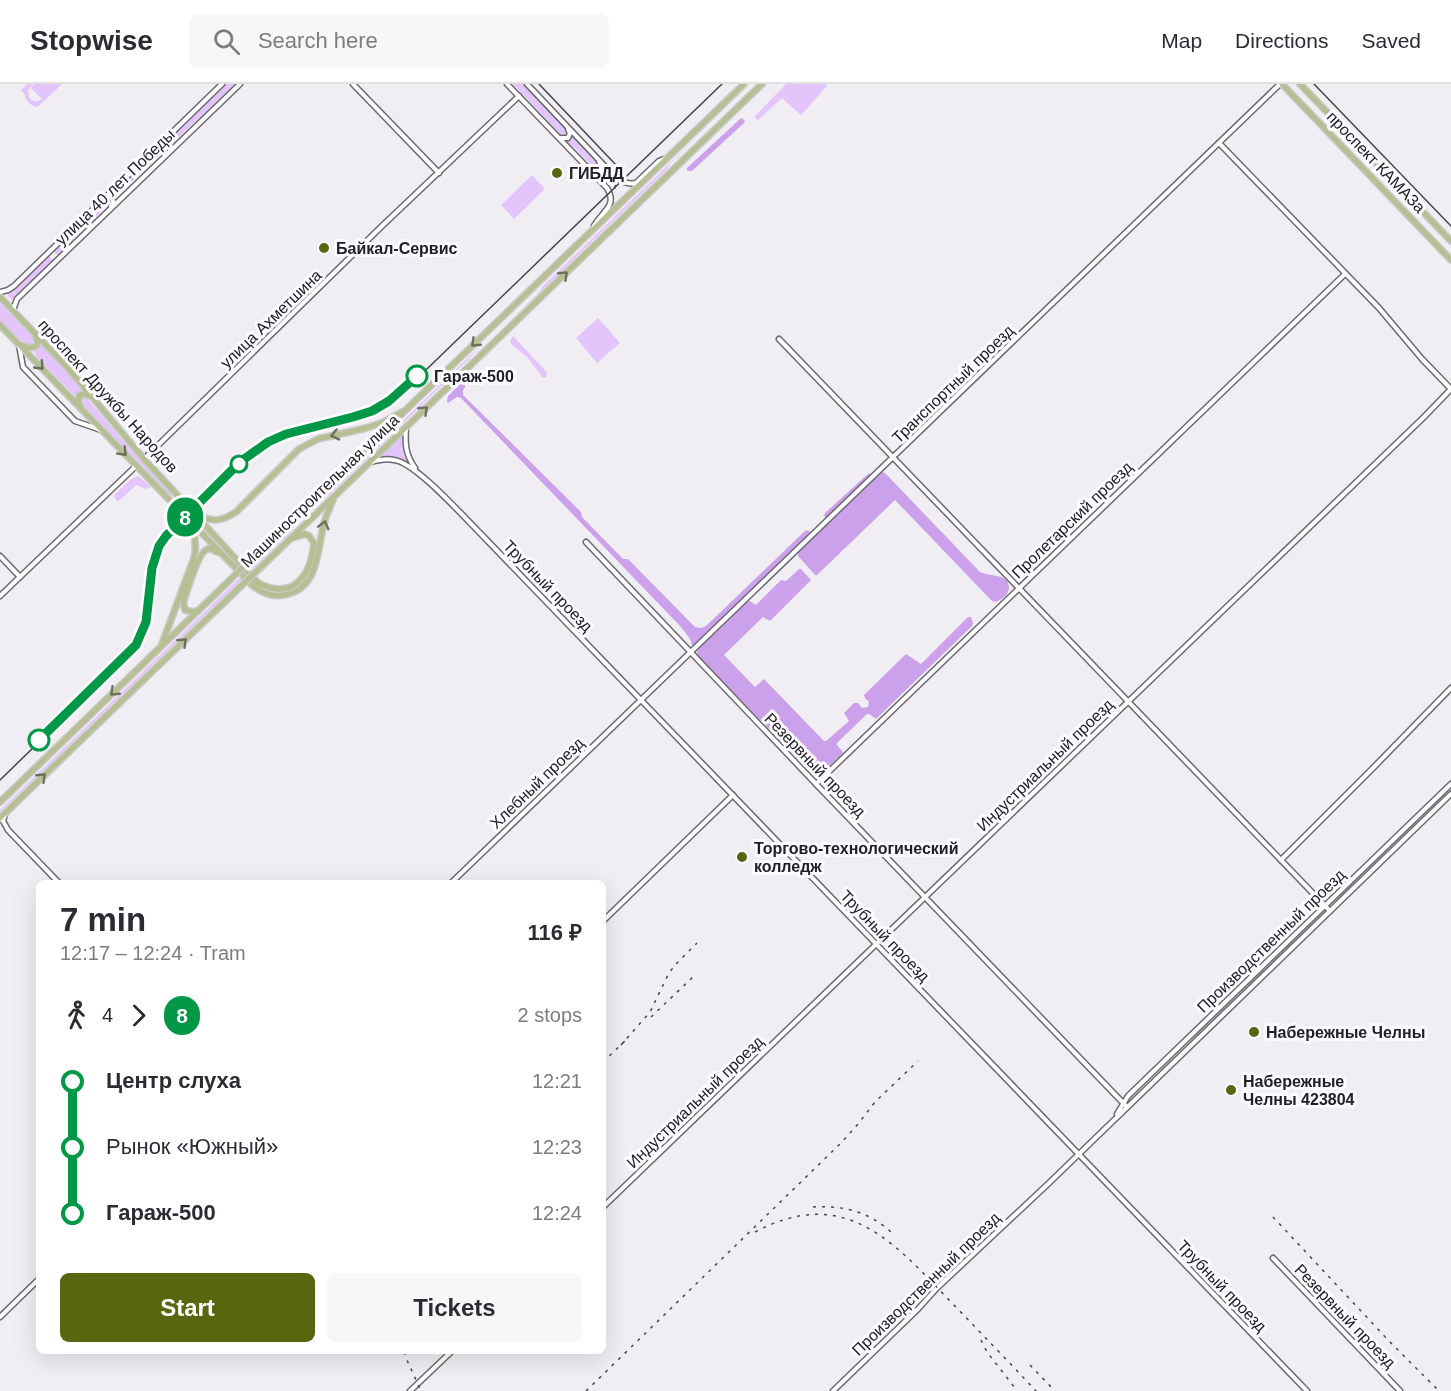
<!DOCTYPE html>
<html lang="en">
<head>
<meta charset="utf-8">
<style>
	:root { --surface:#fff; --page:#f7f7f7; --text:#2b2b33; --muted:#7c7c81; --line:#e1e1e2; --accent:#576710 }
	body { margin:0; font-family:Arial,sans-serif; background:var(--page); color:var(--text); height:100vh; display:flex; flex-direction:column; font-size:22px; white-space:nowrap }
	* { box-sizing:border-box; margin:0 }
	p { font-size:20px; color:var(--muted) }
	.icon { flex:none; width:33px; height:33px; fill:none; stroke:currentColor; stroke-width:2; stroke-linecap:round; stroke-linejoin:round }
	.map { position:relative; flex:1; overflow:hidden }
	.sheet { position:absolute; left:36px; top:796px; width:570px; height:474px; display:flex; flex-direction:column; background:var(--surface); border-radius:9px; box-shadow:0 6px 24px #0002 }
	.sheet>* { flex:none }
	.badge { padding:0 12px; border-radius:20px; font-size:21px; line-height:39px }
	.map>.badge { position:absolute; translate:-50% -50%; box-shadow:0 0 0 3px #fff }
	.legs { display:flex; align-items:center; gap:9px; height:66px; padding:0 24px; font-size:20px }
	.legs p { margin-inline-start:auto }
	.head { display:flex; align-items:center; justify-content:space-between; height:102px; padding:0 24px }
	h1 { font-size:33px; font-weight:800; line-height:45px }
	.primary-button { display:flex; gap:12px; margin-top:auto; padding:12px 24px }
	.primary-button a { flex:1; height:69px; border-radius:9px; background:var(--accent); color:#fff; font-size:24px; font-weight:800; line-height:69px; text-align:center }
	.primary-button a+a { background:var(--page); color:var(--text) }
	ul { padding:0 24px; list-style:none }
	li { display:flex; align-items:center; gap:21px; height:66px; font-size:22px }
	li i { display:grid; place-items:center; width:9px; height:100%; margin:0 8px; background:currentColor }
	li i::after { content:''; width:15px; height:15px; margin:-8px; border:4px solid; border-radius:50%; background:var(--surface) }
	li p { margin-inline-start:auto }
	li:first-child i { background:linear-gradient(#0000 50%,currentColor 0) }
	li:last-child i { background:linear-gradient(currentColor 50%,#0000 0) }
	header { display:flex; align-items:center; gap:36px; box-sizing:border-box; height:84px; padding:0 30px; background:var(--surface); border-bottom:2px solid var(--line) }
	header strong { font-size:28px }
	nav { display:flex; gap:33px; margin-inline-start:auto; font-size:21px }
	.search { width:420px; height:54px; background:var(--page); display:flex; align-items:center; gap:15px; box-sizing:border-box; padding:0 21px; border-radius:9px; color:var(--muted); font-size:22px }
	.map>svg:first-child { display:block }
</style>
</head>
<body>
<header>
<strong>Stopwise</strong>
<div class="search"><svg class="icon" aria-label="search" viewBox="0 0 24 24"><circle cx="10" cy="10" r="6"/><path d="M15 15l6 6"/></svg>Search here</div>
<nav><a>Map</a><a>Directions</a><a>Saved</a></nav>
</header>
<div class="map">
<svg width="1451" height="1307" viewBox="0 0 1451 1307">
	<rect width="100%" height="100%" fill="#f0eef2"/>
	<g fill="#e3c5fb">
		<path d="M27,0H33L28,6L29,13C33,18 37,19 42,15L31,4L34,0H62L39,22L35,23L30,20L25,14V11L21,6Z"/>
		<path d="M225,0H235L114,114L111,111Z"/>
		<path d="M513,0H525L567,46L566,51H561Z"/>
		<path d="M786,0H825L827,2L801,31L782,14L758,36L754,33Z"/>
		<path d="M572,51L599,80V84H594L574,63L565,57L569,55Z"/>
		<path d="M699,51L670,80L668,84L516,231L540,207L542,203Z"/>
		<path d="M532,91L545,105L514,135L501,121Z"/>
		<path d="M108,115L110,117V119L98,131L95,135L59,171L55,170V166C72,150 88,133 105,116Z"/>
		<path d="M49,172L51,175L54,177L12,216L7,211L42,177Z"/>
		<path d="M0,219L34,254V257L32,261L25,260L0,237Z"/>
		<path d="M598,234L620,259L597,279L576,254Z"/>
		<path d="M513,252L544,285L547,289L546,294L542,293L528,274L511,260L510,257Z"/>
		<path d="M40,258L64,283L83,306L77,309L76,313L36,272L33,265L40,260Z"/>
		<path d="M480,262L469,275L324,416L323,414Z"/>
		<path d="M85,312L146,383L173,410L171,412L83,321L81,316L82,313Z"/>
		<path d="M404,350C401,361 402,371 409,380L393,374H379Z"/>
		<path d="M138,392L151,403L146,405L136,401L120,416L117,417L114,412L115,410L130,396Z"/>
		<path d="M315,420L294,443L293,446L0,728V726L256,478Z"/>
		<path d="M1451,704V708L1342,813L1340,811Z"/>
		<path d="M1313,836L1315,838L1196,953L1194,951Z"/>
	</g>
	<g fill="#cca1eb">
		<path d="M742,34L745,37L744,39L692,87H687V84L740,35Z"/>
		<path d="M461,299L465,301V303L463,306V311L581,428L582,433L623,475H628L695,543L701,544L706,542L806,446L811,448V451L694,562L692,561L690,555L681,543L461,314L457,313L448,319L447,317L448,312Z"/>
		<path d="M882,388L885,389L980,488C990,493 1008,489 1009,503C1009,511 1002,515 996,518L992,517L895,416L817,491H815L798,472V467L880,389Z"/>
		<path d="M869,389L872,391L829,434H826L824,432L825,429Z"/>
		<path d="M799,485H801L811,496L770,537L763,533L724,571L755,603L764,595L824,657H826L849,637L844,629L854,619H858L862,624L868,623L869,618L865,614L864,611L906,570L921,580L968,533H971L973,539L972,542L876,635L869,630H867L837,659V661L843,668L842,670L828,683L821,679L812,686H809L698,572L697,568L698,565L748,516L756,521L781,496L786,497Z"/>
	</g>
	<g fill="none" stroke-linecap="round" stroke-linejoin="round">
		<defs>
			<g id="minor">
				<path d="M353,0L439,89"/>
				<path d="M507,0L607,104C618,122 602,127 594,142"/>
				<path d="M527,0L615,93C622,97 628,101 636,99L659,77L664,75"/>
				<path d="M561,54H568L570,49L568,45"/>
				<path d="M1219,59L1379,224L1422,275L1451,305"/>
				<path d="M590,86L595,87L599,86L601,82L599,77"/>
				<path d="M104,114H112L113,117L111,122"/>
				<path d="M0,208L8,206L14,202L222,0"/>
				<path d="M13,226L17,215L240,0"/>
				<path d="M779,255L1330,827"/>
				<path d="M19,261L23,283L75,337L101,346"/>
				<path d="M406,343C405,359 405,370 415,384"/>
				<path d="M144,375L382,142L519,12"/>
				<path d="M371,378C378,376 386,374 394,376C415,378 463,432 480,449L1307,1307"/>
				<path d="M586,458L816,700L1127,1023"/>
				<path d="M0,472L20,493"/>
				<path d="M0,512L136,382"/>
				<path d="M816,700L1345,190"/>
				<path d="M5,730L3,737L8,746L60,800"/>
				<path d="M1281,776L1375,682L1451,604"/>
				<path d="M450,800L1280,0"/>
				<path d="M603,837L733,711"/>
				<path d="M1117,1030L1128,1012L1451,700"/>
				<path d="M603,1123L1424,333L1451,305"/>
				<path d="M1273,1174L1400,1307"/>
				<path d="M0,1233L39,1195"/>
				<path d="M410,1307L451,1268"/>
				<path d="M833,1307L918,1225L937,1204L1049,1099L1451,710"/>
			</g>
			<g id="major">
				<path d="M1282,0L1451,176"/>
				<path d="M1300,0L1451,157"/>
				<path d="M0,213L67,283L144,375L258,499C293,517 311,492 314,459L309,452L305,450L292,454"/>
				<path d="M0,241L253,502C262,509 271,513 283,511C318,506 317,470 323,443C325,434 329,425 333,416"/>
				<path d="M20,261C27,263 31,266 37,261L38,256L36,253"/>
				<path d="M80,323L78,316L80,311L84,310L90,312"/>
				<path d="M199,431C214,439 222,437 236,428L299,365L318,355L366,344L384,338L402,328"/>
				<path d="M252,474L744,0"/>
				<path d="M261,483L762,0"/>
				<path d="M197,527L193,528L185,526C184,521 183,521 184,516C187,507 199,466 208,465C211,464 214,466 217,468"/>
				<path d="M162,560L194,474C197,460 195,451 189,438"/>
				<path d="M0,718L231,495"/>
				<path d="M0,734L240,503"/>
			</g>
		</defs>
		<use href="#minor" stroke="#6c6a6e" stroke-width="7"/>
		<use href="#major" stroke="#cac9ca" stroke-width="8"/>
		<use href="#minor" stroke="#fff" stroke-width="4"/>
		<use href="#major" stroke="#b5bf92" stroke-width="5"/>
		<g stroke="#454447" stroke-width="1.5">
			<path d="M539,0L616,81L618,87L615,104"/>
			<path d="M1314,0L1451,142"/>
			<path d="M0,696L137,563L148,539L154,484L162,463L178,442L227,393L250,372L278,355L298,348L364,332L382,324L400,311L722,0"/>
		</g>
		<g stroke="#454447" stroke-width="1.5" stroke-dasharray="3 6" stroke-linecap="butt">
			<path d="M651,933L694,892"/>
			<path d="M621,961L650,928L667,893L674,882L697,859"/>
			<path d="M603,978L627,955"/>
			<path d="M813,1123C843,1121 870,1128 892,1149"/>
			<path d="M1273,1133L1389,1257L1439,1307"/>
			<path d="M755,1148C844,1101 892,1156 950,1217C979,1247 1008,1277 1036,1307"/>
			<path d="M981,1256L987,1268L1015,1304"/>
			<path d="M404,1268L406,1274L421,1307"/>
			<path d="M1030,1281L1055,1307"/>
			<path d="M586,1307L842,1058L858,1040L875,1018L918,977"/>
		</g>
		<defs>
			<g id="major-bridge">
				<path d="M231,495L252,474"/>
				<path d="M240,503L261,483"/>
			</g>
		</defs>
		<use href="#major-bridge" stroke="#cac9ca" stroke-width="8" stroke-linecap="butt"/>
		<use href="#major-bridge" stroke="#b5bf92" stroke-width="5"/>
	</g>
	<defs><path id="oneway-chevron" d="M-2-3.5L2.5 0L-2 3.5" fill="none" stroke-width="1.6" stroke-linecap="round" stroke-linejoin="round" transform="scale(1.5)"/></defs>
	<g stroke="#6b705a">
		<use href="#oneway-chevron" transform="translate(564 191) rotate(-44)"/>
		<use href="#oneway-chevron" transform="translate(475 259) rotate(136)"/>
		<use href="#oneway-chevron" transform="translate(40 282) rotate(46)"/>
		<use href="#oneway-chevron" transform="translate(424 326) rotate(-44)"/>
		<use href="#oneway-chevron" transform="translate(335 351) rotate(167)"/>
		<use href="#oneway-chevron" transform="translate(123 368) rotate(46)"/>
		<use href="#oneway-chevron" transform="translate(324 441) rotate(-76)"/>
		<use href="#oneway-chevron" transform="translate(183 558) rotate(-44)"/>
		<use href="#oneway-chevron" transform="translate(114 608) rotate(136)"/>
		<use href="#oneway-chevron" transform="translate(42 693) rotate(-44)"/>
	</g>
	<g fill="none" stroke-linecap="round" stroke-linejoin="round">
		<defs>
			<path id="line-1" d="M39,656L136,561L146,538L152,484L159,462L166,452L240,378L268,358L286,350L353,333L372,327L389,317L417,292"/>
		</defs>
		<use href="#line-1" stroke="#fff" stroke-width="14"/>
		<use href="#line-1" stroke="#009746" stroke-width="9"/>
	</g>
	<g fill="#576710" stroke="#fdfbff" stroke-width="2">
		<circle cx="557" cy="89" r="6"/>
		<circle cx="324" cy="164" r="6"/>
		<circle cx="742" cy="773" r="6"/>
		<circle cx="1254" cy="948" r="6"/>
		<circle cx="1231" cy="1006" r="6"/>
	</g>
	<g fill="#fff" stroke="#009746" stroke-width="3">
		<circle cx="417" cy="292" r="10"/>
		<circle cx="239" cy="380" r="8"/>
		<circle cx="39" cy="656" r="10"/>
	</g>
	<g text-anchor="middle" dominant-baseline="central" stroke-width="6" stroke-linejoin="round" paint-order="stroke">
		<g font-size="16" fill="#212022" stroke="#fdfbff">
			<text transform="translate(1376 78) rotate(46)">проспект КАМАЗа</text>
			<text transform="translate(115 103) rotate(-44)">улица 40 лет Победы</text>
			<text transform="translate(271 235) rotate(-44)">улица Ахметшина</text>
			<text transform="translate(953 300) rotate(-44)">Транспортный проезд</text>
			<text transform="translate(108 312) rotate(48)">проспект Дружбы Народов</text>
			<text transform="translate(320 407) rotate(-44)">Машиностроительная улица</text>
			<text transform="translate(1072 436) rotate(-44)">Пролетарский проезд</text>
			<text transform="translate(548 502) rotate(46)">Трубный проезд</text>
			<text transform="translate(815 681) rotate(46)">Резервный проезд</text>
			<text transform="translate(1045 681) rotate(-44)">Индустриальный проезд</text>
			<text transform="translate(537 699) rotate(-44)">Хлебный проезд</text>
			<text transform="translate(885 852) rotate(46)">Трубный проезд</text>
			<text transform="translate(1271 857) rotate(-44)">Производственный проезд</text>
			<text transform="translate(695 1018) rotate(-44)">Индустриальный проезд</text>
			<text transform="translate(926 1200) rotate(-44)">Производственный проезд</text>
			<text transform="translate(1222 1202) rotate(46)">Трубный проезд</text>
			<text transform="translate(1345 1232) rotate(46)">Резервный проезд</text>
		</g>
		<g font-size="16" font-weight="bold" fill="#212022" stroke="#fdfbff" text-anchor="start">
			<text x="569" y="89">ГИБДД</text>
			<text x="336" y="164">Байкал-Сервис</text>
			<text x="754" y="764">Торгово-технологический<tspan x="754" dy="18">колледж</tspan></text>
			<text x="1266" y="948">Набережные Челны</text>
			<text x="1243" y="997">Набережные<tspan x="1243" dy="18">Челны 423804</tspan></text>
		</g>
		<g font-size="16" font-weight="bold" fill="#212022" stroke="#fdfbff" text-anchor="start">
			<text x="434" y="292">Гараж-500</text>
		</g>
	</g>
</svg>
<b class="badge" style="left:185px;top:433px;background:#009746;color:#fff">8</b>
<section class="sheet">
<div class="head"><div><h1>7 min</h1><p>12:17 – 12:24 · Tram</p></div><b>116 ₽</b></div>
<div class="legs"><svg class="icon" aria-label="walk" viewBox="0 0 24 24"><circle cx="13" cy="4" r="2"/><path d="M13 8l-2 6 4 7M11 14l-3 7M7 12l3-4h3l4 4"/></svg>4<svg class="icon" aria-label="forward" viewBox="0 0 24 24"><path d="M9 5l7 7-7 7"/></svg><b class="badge" style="background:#009746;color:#fff">8</b><p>2 stops</p></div>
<ul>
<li><i style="color:#009746"></i><b>Центр слуха</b><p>12:21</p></li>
<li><i style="color:#009746"></i><span>Рынок «Южный»</span><p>12:23</p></li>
<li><i style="color:#009746"></i><b>Гараж-500</b><p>12:24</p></li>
</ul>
<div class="primary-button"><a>Start</a><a>Tickets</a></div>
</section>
</div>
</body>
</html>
